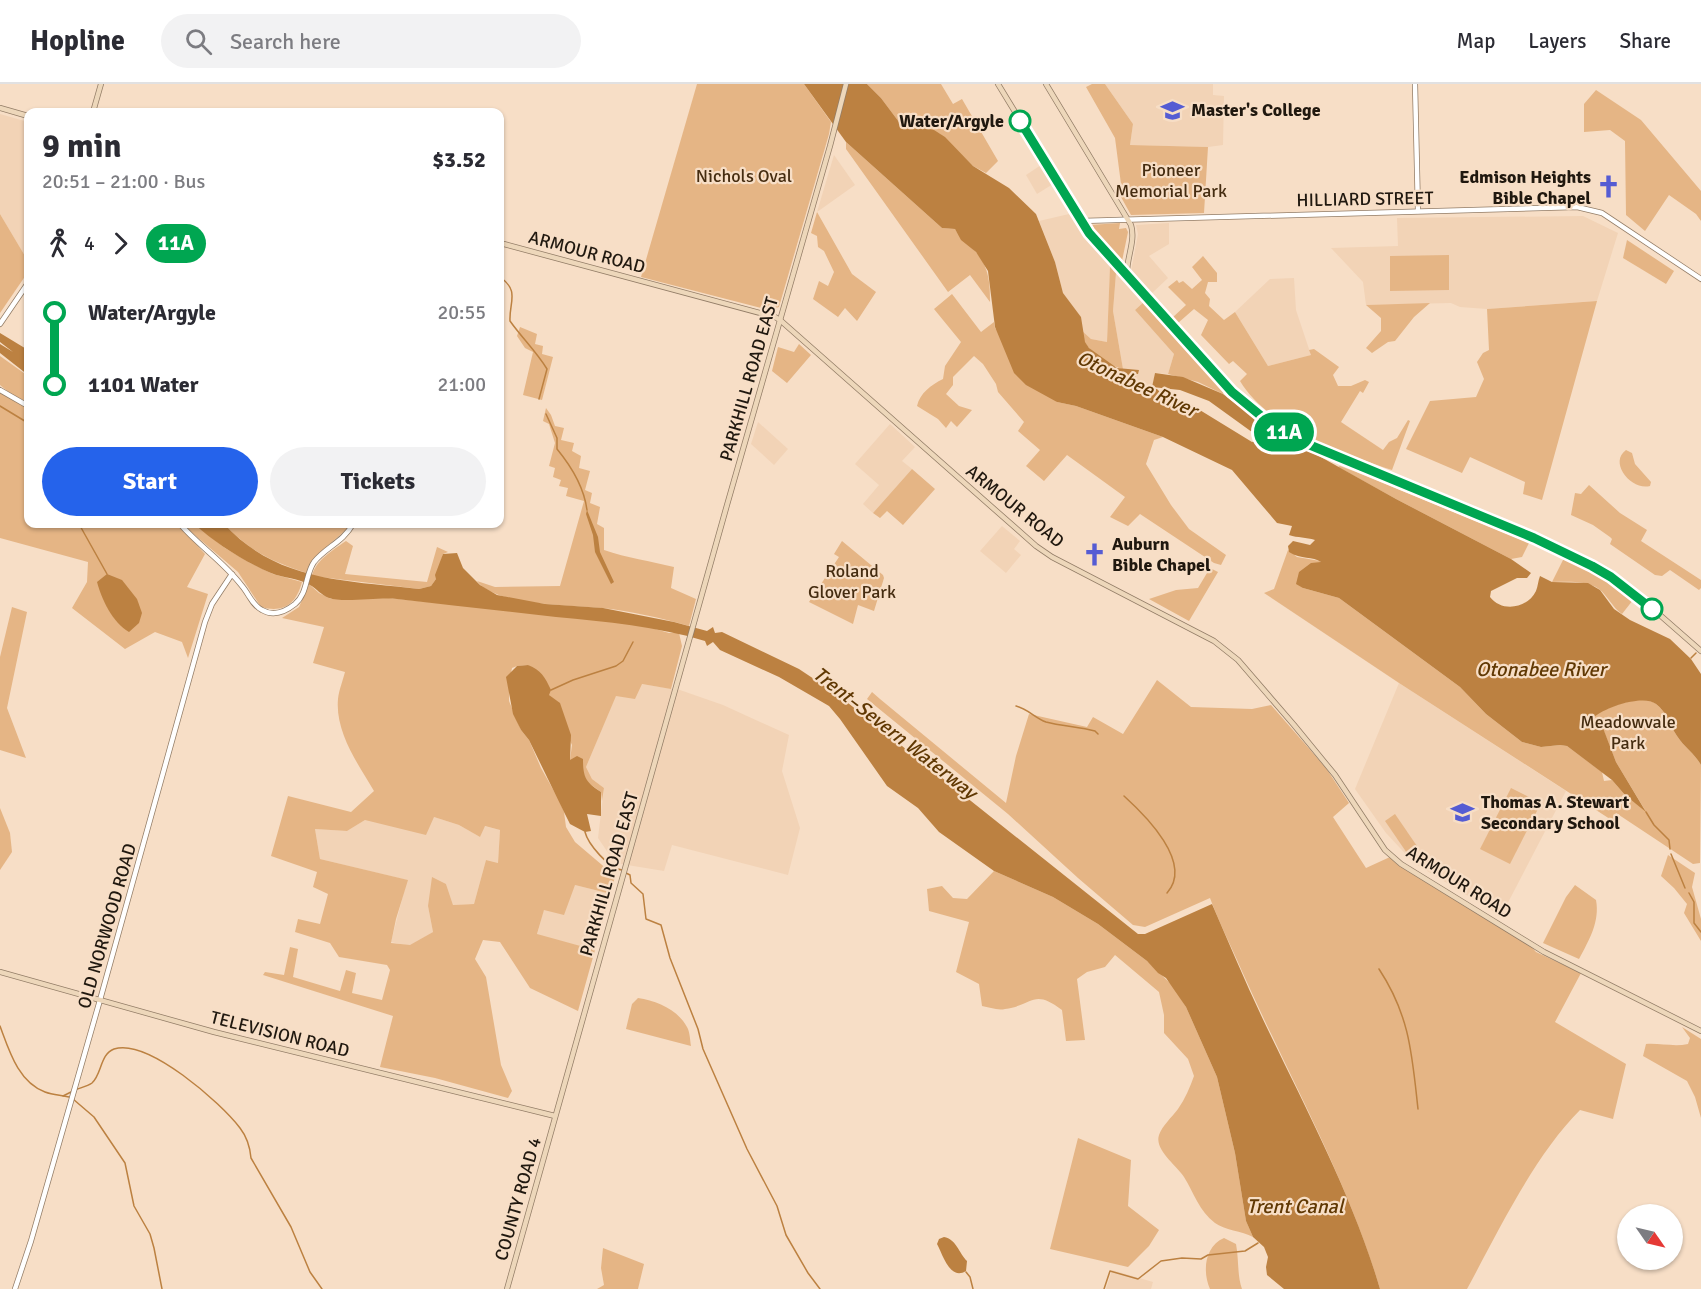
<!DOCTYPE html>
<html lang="en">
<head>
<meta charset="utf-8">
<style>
	:root { --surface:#fff; --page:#f2f2f3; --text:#2b2b33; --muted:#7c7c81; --line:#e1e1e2; --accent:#2563eb }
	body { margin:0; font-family:Signika,sans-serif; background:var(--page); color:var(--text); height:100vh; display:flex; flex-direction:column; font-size:22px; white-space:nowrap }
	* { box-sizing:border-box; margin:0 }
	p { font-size:20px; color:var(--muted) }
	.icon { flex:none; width:33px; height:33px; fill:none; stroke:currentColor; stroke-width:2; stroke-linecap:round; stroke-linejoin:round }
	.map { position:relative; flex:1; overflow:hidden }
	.side { position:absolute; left:24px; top:24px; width:480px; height:420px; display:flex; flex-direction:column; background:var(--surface); border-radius:12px; box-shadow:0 2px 4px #0004 }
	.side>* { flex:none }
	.badge { padding:0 12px; border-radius:20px; font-size:21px; line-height:39px }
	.needle { width:39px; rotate:124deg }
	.fabs { position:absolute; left:1617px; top:1120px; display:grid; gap:12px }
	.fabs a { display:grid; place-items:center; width:66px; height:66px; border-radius:50%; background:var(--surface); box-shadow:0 2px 4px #0004; font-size:30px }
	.map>.badge { position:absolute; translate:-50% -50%; box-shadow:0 0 0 3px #fff }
	.legs { display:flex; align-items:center; gap:9px; height:66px; padding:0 18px; font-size:20px }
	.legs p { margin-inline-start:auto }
	.head { display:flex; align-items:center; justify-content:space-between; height:102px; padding:0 18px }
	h1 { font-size:33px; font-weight:800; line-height:45px }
	.cta { display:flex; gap:12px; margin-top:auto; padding:12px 18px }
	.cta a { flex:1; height:69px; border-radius:36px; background:var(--accent); color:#fff; font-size:24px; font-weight:800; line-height:69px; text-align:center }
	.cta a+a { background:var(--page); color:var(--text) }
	ul { padding:0 18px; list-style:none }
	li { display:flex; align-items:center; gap:21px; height:72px; font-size:22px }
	li i { display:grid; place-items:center; width:9px; height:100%; margin:0 8px; background:currentColor }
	li i::after { content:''; width:15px; height:15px; margin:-8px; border:4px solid; border-radius:50%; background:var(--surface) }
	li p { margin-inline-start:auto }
	li:first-child i { background:linear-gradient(#0000 50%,currentColor 0) }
	li:last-child i { background:linear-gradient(currentColor 50%,#0000 0) }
	header { display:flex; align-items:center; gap:36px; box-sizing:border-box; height:84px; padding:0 30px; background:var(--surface); border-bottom:2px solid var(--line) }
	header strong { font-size:28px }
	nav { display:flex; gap:33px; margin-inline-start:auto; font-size:21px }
	.search { width:420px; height:54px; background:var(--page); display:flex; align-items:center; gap:15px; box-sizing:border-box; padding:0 21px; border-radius:33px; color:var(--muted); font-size:22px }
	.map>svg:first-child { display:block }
</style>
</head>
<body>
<header>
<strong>Hopline</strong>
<div class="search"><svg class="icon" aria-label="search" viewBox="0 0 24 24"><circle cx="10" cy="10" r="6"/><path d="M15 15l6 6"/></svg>Search here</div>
<nav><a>Map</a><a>Layers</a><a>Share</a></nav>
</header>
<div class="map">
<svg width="1701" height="1205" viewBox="0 0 1701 1205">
	<rect width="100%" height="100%" fill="#f7dec6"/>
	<g fill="#f2d3b6">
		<path d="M1105,0H1213V11L1224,12L1223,61L1208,63L1130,61L1133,40Z"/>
		<path d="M0,30L28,38V177L0,130Z"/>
		<path d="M834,71L855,101L817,128Z"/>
		<path d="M1041,81L1053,100L1037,110L1026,91Z"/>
		<path d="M1069,130L1110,182L1107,258L1091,255L1081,246V233L1063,209L1055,178L1039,137Z"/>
		<path d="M1583,132L1618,149L1597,217L1487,225L1460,223L1451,219L1366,221L1363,198L1331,164L1398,162L1397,134Z"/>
		<path d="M1169,139V160L1149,172L1168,194L1151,210L1131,187L1138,150L1136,141Z"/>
		<path d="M1116,189L1145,217L1135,226L1174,270L1168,290L1155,289L1152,304L1137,302L1135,298L1136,289L1139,286L1123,285L1113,227Z"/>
		<path d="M1294,194L1296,226L1311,271L1268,282L1235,228L1270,195Z"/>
		<path d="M758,338L788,365L774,381L751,360Z"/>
		<path d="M890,340L915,363L902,377L912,385L873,429L863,420L879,401L855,380Z"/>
		<path d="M1002,442L1020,457L1014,465L1021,471L1006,489L980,467Z"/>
		<path d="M1399,599L1566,707L1501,832L1414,779L1386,749L1355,705Z"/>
		<path d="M641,600L680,606L723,621L789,651L782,687L800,744L788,791L672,761L664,787L615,779L598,754L604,704L592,695L586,683L616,611Z"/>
		<path d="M434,733L459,741L480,753L484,742L500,746L498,779L486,776L474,820L453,821L446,800L428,822L433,848L410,862L391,858L407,796L320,775L315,745L347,747L365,736Z"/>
		<path d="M575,801L611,810L595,866L537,851L544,825Z"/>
		<path d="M1112,1186L1153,1198L1151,1205H1106Z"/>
	</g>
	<g fill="#e5b585" fill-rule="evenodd">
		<path d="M697,0H804L831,38L829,50L779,223L769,226L641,193Z"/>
		<path d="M867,0H941L953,20L962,15L998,77L986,89L973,82L940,50L899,38L881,14Z"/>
		<path d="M1092,0H1105L1133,40L1130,61L1208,63L1204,129L1131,131L1116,104L1121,100L1115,54L1086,3Z"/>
		<path d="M1596,6L1641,36L1701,107V137L1696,130L1669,111L1645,147L1626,131L1625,57L1610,46L1584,48V20Z"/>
		<path d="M846,58L942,144L955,145C961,155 968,160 975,167C989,182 990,199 990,218L970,191L948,208L846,65Z"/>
		<path d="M817,128L852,190L876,208L857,237L845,224L838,233L813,215L819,197L828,202L834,188L824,167L818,163L817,152L811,149Z"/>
		<path d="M0,130L28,177V188L0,229Z"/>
		<path d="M1120,139L1119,145L1126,144L1128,148L1122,177L1090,141Z"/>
		<path d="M1627,156L1674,187L1666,200L1623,174Z"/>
		<path d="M1449,171V206L1390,207V172Z"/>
		<path d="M1203,172L1217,189V198H1208L1205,209L1210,215L1209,222L1224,236L1235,228L1268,282L1311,271L1309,266L1314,265L1339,283L1333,291L1338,302H1351L1365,296L1369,298L1363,309L1360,307L1341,338L1383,366L1389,358L1397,354L1408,336L1410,337L1392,386C1343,369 1268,344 1240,297L1247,290L1233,277L1229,280L1201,251L1208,236L1194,225L1178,239L1172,234L1186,221L1168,203L1177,196L1179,199L1183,197L1192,205L1202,196L1192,183Z"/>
		<path d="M1110,182L1116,189L1113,227L1123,285C1112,283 1092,270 1086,260C1083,256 1083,251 1081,246L1091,255L1107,258Z"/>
		<path d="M952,210L981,248L994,238L995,244L1057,318L1076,322L1163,353L1154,356L1146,380L1171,421L1189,445L1226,471L1221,481L1214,479L1140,430L1128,442L1110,433L1125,413L1067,371L1044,397L1026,382L1040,366L1018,347L1024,338L998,308L996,300L983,280L974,272L953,293V301L946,310L959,322L972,326L957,343L951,337L946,344L938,335L917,322C920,309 931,301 943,295L945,282L961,258L934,225Z"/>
		<path d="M1145,217L1225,306L1223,310L1198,298L1168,290L1174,270L1135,226Z"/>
		<path d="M1597,217L1542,416L1523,410L1525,398L1470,373L1462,389L1406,365L1430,317L1476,313L1484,295L1477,278L1483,269L1489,266L1487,225Z"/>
		<path d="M1430,219L1414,233L1395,257L1388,258L1372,269L1366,264L1381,247V234L1366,221Z"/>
		<path d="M520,243L537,250L535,260L543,262L542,270L553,273L542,316L523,311L533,268L525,264L517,252Z"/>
		<path d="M799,260L811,271L787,299L772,287L778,263L794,268Z"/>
		<path d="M0,272L28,292V318L12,311L0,301Z"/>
		<path d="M0,308L28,324V440H177L205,470L187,503L208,510L188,574L182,558L155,548L125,565L72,524L87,498L88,478L0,454Z"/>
		<path d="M546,324L551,331L555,342L564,344L561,356L574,359L572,367L581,372L579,384L590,387L585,406L592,409L590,419L600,423L597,440L604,444V466C627,474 650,477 674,483L671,504L696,515L689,542C661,534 631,527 602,524C572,521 495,522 477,497L495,503L560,502L584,417L566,412L568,404L559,402L561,396L553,393L555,384L549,382L555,359L549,340L543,337Z"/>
		<path d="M1626,366L1632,369L1635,380L1651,398L1650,402C1632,407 1608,379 1626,366Z"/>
		<path d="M1340,382L1356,388L1529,459L1522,473L1511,475L1396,415L1338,383Z"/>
		<path d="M912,385L935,405L903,441L887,427L880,434L873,429Z"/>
		<path d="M1589,401L1620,429L1647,446L1641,457L1701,496V504L1699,506L1670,486L1662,492L1655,491L1610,460L1612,455L1610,453L1593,441L1571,431L1575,409L1581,410Z"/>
		<path d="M182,440H194L225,464L250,479L273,490L302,498C296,521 283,529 261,523L238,488Z"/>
		<path d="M224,440H350L348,444L324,465L307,489C272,478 250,467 224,440Z"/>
		<path d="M346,457L353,462L345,490L427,498L437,463L448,468L443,470L436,495L431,502L419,505L312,492C315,477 334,465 346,457Z"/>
		<path d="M842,457L883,491L884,494L874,527L858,521L853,540L809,518L839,473L834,470Z"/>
		<path d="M1288,466L1297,473L1320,477L1321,479L1303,504L1339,514L1460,603L1486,630L1522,658L1541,663L1560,661L1567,662L1602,688L1604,697L1612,696L1625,711L1645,726L1616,678L1603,645L1594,632C1606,623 1643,609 1656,620C1667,628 1670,642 1677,652C1684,663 1695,670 1701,681L1700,779L1693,780L1616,729L1613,737L1399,599L1264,509L1274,505Z"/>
		<path d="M1564,474L1591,487L1633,516L1622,530C1612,523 1608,512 1599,505C1586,496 1567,498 1552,498Z"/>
		<path d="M1210,484L1218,488L1189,537L1149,515L1176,506L1198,504Z"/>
		<path d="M309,500L319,509L331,515L389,514L606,536L652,544L669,549H679L682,562L671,605L642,600L635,615L616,612L586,683L592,695L604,704L602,717L601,708L587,698L583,688L573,676H570L572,661L549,611L528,581L517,582L512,584L509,600V617L521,646L529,656L541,684L559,716L564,728L566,743L575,758L615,792L611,810L575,801L564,831L544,826L537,850L595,866L578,927L530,904L500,858L483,856L475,875L486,893L501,981L512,1007L508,1014L435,994L380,983L393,932L263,891L265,888L284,891L290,863L298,865L293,893L340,907L346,886L356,889L352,909L382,916L390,886L387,881L339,873L330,859L295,848L298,835L320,840L328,810L313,803L317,788L271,772L288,712L351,728L374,707C358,680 335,648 338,615C339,606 343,596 345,588L313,579L324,543L282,534L299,523ZM434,733L459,741L480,753L485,742L500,746L498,779L486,776L474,820L453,821L446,800L432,793L428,822L433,848L410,861L391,859L396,835L408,796L320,775L315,745L347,747L365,736L426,751Z"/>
		<path d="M12,523L27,528L7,624L26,674L0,666V573Z"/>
		<path d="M1157,596L1191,623L1252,625L1271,621L1326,684L1349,719L1333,733L1366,784L1390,773L1529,860L1536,868L1581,889L1555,938L1626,980L1613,1035L1580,1026C1534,1072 1498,1148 1467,1205H1380C1347,1094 1288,991 1241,885C1231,862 1219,838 1210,814L1145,843L1133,841L1078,794L1008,730L867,615L872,608L880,615L1006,719L1016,672L1029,630L1087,643L1093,633L1123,650Z"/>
		<path d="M1511,704L1541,719L1510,780L1480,765Z"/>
		<path d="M0,724L10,749L12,768L0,786Z"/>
		<path d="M1395,730L1419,765L1409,772L1385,737Z"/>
		<path d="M1668,771L1695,789L1692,803L1701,835V857L1684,829L1687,820L1674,804L1661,792Z"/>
		<path d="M994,787L1053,813L1098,840L1147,877L1173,902L1186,923L1217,993L1235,1069L1246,1137L1253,1153C1242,1147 1224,1146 1215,1139C1199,1127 1194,1109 1184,1093C1177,1082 1154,1066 1159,1051C1162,1042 1172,1033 1178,1025C1185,1015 1190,1003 1194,992L1188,975L1164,949V931L1159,908L1115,871L1105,883L1087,888L1077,895L1085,956L1066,957L1062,926C1033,904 1034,921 1005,925C998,927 989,923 982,922L979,900L956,888L969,838L929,827L927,805L942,802L953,814L967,815Z"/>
		<path d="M1575,801L1596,816C1600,838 1589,856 1579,875L1543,859L1566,813Z"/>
		<path d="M638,914C657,917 677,925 687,943C690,948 690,956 691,962L626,945L632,920Z"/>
		<path d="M1682,943L1701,955V1034L1695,1013L1687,997L1643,972L1646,960C1660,959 1674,963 1688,960L1690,954Z"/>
		<path d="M1078,1054L1131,1076L1128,1122L1159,1146L1149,1162L1128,1183L1050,1165Z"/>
		<path d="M1224,1154L1236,1160C1239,1175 1237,1191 1242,1205H1210C1202,1187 1205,1162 1224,1154Z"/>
		<path d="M603,1164L644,1180L638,1205H597L604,1201L601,1184Z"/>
	</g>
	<g fill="#bc8141">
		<path d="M804,0H867L881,14L899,38L934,46L945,53L973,82L1009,104L1036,130L1055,178L1063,209L1081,233L1085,258L1089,264L1117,284L1139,286L1138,290H1136L1135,298L1137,299V302L1157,305L1160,308L1190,320L1252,358L1263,356L1209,317L1180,306L1152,303L1155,289L1183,293L1223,310L1281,355L1319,372L1396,415L1511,475L1531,489L1527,494H1517L1491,507L1490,513C1502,529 1528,524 1536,507C1538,502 1538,497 1540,492L1552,498L1588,499L1600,506L1614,525L1630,536L1670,555L1691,575L1701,590V681C1695,670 1684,663 1677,652C1670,642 1667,628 1656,620C1643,610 1606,623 1594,633L1603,644L1616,678L1646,728L1625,711L1612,696L1567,662L1560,661L1541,663L1522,658L1486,630L1460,603L1339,514L1303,504L1296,500L1299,488L1311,479L1321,478C1313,472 1301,476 1289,468L1288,462L1293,457L1310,461L1315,456C1306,453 1298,454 1289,451L1292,442L1277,439L1232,386L1163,353L1076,322L1057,318L1026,301L1014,289L995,243L988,187L976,168L961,156L955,145L942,144L846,58Z"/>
		<path d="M0,249L28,266V291L0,269V260L13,268L0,258Z"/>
		<path d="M587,426L598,453L600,468L614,498L611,500L595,468L593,451L586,430Z"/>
		<path d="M194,440H224C278,498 345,496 419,505L431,502L436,495L435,491L443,470L457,469L463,484L480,501L497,511L545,520L603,524L674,538L707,547L713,543L715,549L722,548L799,585L838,611L1138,850H1145L1212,820C1231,864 1249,907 1270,950C1310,1033 1354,1116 1380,1205H1284L1267,1191L1266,1183L1268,1173L1264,1163L1253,1153L1246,1137L1235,1069L1217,993L1186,923L1166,894L1158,889L1147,877L1098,840L1053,813L994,787L939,748L918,724L887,702L840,635L829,622L779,593L720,566L713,558L707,562L705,557C656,542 607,538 556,533C503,527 450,521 397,515C379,513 343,519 329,514C321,511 317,505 310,501C299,494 283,494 271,489C243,477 217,460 194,440Z"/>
		<path d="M107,490L122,496L137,515L142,529L139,539L129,548C112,538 102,516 97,498Z"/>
		<path d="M528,581C541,586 545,593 551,606L549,611L560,619L571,651L570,676L577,672L583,675C583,694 586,698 601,708V732L587,730L591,747L585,748L570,740L564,728L529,656L521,646L513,630L506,593L517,582Z"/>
		<path d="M944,1153C956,1155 959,1169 967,1177L966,1187C950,1197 943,1171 937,1160L939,1155Z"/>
	</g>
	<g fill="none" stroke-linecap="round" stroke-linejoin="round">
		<g stroke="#bc8141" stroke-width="1.5">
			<path d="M500,193C520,207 509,218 510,237C522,254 536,267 547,285L539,315"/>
			<path d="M0,322L28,339"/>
			<path d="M546,330L557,354V365C571,382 584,403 587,426"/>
			<path d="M79,440L107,490"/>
			<path d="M1691,574L1696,569"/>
			<path d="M551,606L573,596L616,582L623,577L633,558"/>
			<path d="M1016,622C1028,625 1035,634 1046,638C1061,642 1079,643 1095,647L1098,650"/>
			<path d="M1124,712C1145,731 1194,779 1167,809"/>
			<path d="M1646,728L1654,741L1669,756L1670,765"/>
			<path d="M585,748C588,760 609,785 622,786"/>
			<path d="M1671,770L1685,804"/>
			<path d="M626,789L630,791L631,799L643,810L646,835L661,841L670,874L698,945L703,965L747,1065L777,1122L786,1151L808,1189L820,1205"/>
			<path d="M1689,809L1694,818V839L1701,848"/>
			<path d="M1379,885C1410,932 1412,971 1418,1025"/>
			<path d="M0,942C9,966 18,998 45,1008C53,1011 61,1011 69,1013"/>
			<path d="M75,1006C80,1004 88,1002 92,999C102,990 100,970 114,965C148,954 221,1019 240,1044C247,1053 250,1063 251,1074L291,1143L310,1188L322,1205"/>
			<path d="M63,1012L71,1008"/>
			<path d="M73,1015L94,1033L125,1079L134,1122L150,1150L154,1164L162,1205"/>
			<path d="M966,1188L970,1193L973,1205"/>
			<path d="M1104,1205L1110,1187L1138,1195L1161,1177L1182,1174L1201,1175L1208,1171L1245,1167L1258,1159"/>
		</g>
		<defs>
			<g id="tertiary">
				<path d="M1415,0L1418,127"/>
				<path d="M1081,137L1577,123L1602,129L1701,195"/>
				<path d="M0,240L28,199"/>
				<path d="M0,306L28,322"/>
				<path d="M180,440C199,462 224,478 242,502C249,510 252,521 262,526C274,533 285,528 295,520C308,509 305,491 314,478C326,463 343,458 353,440"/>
				<path d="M15,1205L31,1157L100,916L205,538L212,520L232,490"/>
			</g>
			<g id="secondary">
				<path d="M998,0L1089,149L1232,308L1266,336L1305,359L1534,454L1592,482L1611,493L1661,532L1701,567"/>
				<path d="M1046,0L1131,141C1136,157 1126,175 1127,191"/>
				<path d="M0,24L28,32"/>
				<path d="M93,28L101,0"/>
				<path d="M500,159L775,233L780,236L1036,462L1052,473L1214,557L1238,576L1294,641L1335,691L1385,766L1401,780L1544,868L1701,947"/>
				<path d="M0,888L214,948L555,1032"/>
				<path d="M507,1205L727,421L830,62L846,0"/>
			</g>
		</defs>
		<use href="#tertiary" stroke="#937d67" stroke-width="6"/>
		<use href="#secondary" stroke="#937d67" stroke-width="6"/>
		<use href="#tertiary" stroke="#fff" stroke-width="4.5"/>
		<use href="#secondary" stroke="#edd7ba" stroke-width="4.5"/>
	</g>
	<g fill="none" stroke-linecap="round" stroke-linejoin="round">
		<defs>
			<path id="line-1" d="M1020,37L1089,149L1232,308L1266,336L1305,359L1534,454L1592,482L1611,493L1652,525"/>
		</defs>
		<use href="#line-1" stroke="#fff" stroke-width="14"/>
		<use href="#line-1" stroke="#00a651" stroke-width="9"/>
	</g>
	<defs>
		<symbol id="university-bare" viewBox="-9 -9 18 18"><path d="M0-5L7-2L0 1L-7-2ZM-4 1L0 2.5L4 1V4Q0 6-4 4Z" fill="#555cd3" stroke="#f7dec6" stroke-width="2.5" paint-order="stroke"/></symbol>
		<symbol id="church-bare" viewBox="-9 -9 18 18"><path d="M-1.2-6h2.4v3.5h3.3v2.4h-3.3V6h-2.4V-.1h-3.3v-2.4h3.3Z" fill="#555cd3" stroke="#f7dec6" stroke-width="2.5" paint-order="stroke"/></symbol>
		<symbol id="school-bare" viewBox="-9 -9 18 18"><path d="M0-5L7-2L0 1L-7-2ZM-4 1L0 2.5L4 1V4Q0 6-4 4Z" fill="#555cd3" stroke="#f7dec6" stroke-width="2.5" paint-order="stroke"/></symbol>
	</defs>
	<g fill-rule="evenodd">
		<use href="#university-bare" x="1156" y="10" width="33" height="33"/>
		<use href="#church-bare" x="1592" y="86" width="33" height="33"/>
		<use href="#church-bare" x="1078" y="454" width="33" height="33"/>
		<use href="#school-bare" x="1446" y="712" width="33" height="33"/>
	</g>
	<g fill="#fff" stroke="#00a651" stroke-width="3">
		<circle cx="1020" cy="37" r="10"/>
		<circle cx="1652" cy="525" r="10"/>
	</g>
	<g text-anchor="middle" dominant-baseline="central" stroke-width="4.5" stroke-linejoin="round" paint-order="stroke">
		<g font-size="18" font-weight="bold" fill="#20180f" stroke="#f7dec6" text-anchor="start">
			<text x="1191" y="26">Master's College</text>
			<text x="1591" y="93" text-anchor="end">Edmison Heights<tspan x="1591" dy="21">Bible Chapel</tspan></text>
			<text x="1112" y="460">Auburn<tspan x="1112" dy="21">Bible Chapel</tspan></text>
			<text x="1481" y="718">Thomas A. Stewart<tspan x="1481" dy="21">Secondary School</tspan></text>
		</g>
		<g font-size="18" font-weight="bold" fill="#20180f" stroke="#f7dec6" text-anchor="end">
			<text x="1004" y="37">Water/Argyle</text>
		</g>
		<g font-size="18" fill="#452c10" stroke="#f7dec6">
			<text x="1171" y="86">Pioneer<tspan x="1171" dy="21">Memorial Park</tspan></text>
			<text x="744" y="92">Nichols Oval</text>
			<text x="852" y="487">Roland<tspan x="852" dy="21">Glover Park</tspan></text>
			<text x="1628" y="638">Meadowvale<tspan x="1628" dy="21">Park</tspan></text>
		</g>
		<g font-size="18" fill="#20180f" stroke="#f7dec6">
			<text transform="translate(1365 115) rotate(-1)">HILLIARD STREET</text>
			<text transform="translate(587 168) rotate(15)">ARMOUR ROAD</text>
			<text transform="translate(749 295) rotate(-74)">PARKHILL ROAD EAST</text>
			<text transform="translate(1015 422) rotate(39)">ARMOUR ROAD</text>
			<text transform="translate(609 790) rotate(-74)">PARKHILL ROAD EAST</text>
			<text transform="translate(1459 798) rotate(32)">ARMOUR ROAD</text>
			<text transform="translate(107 842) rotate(-74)">OLD NORWOOD ROAD</text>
			<text transform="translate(280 950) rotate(14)">TELEVISION ROAD</text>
			<text transform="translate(518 1115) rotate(-74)">COUNTY ROAD 4</text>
		</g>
		<g font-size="20" font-style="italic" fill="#603803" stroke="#f7dec6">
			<text transform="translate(1137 300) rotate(25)">Otonabee River</text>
			<text x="1541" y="585">Otonabee River</text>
			<text transform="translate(895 649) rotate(38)">Trent–Severn Waterway</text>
			<text x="1295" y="1122">Trent Canal</text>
		</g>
	</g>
</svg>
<div class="fabs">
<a><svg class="needle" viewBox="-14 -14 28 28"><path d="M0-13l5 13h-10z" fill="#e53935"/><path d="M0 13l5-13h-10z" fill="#7c7c81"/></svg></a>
</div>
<b class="badge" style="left:1284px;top:348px;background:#00a651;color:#fff">11A</b>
<section class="side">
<div class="head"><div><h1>9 min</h1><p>20:51 – 21:00 · Bus</p></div><b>$3.52</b></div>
<div class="legs"><svg class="icon" aria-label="walk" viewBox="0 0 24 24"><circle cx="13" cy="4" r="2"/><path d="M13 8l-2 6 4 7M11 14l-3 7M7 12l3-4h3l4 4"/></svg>4<svg class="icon" aria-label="forward" viewBox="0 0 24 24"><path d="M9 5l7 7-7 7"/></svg><b class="badge" style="background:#00a651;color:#fff">11A</b></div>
<ul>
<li><i style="color:#00a651"></i><b>Water/Argyle</b><p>20:55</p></li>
<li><i style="color:#00a651"></i><b>1101 Water</b><p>21:00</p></li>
</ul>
<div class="cta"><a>Start</a><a>Tickets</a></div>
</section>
</div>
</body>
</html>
